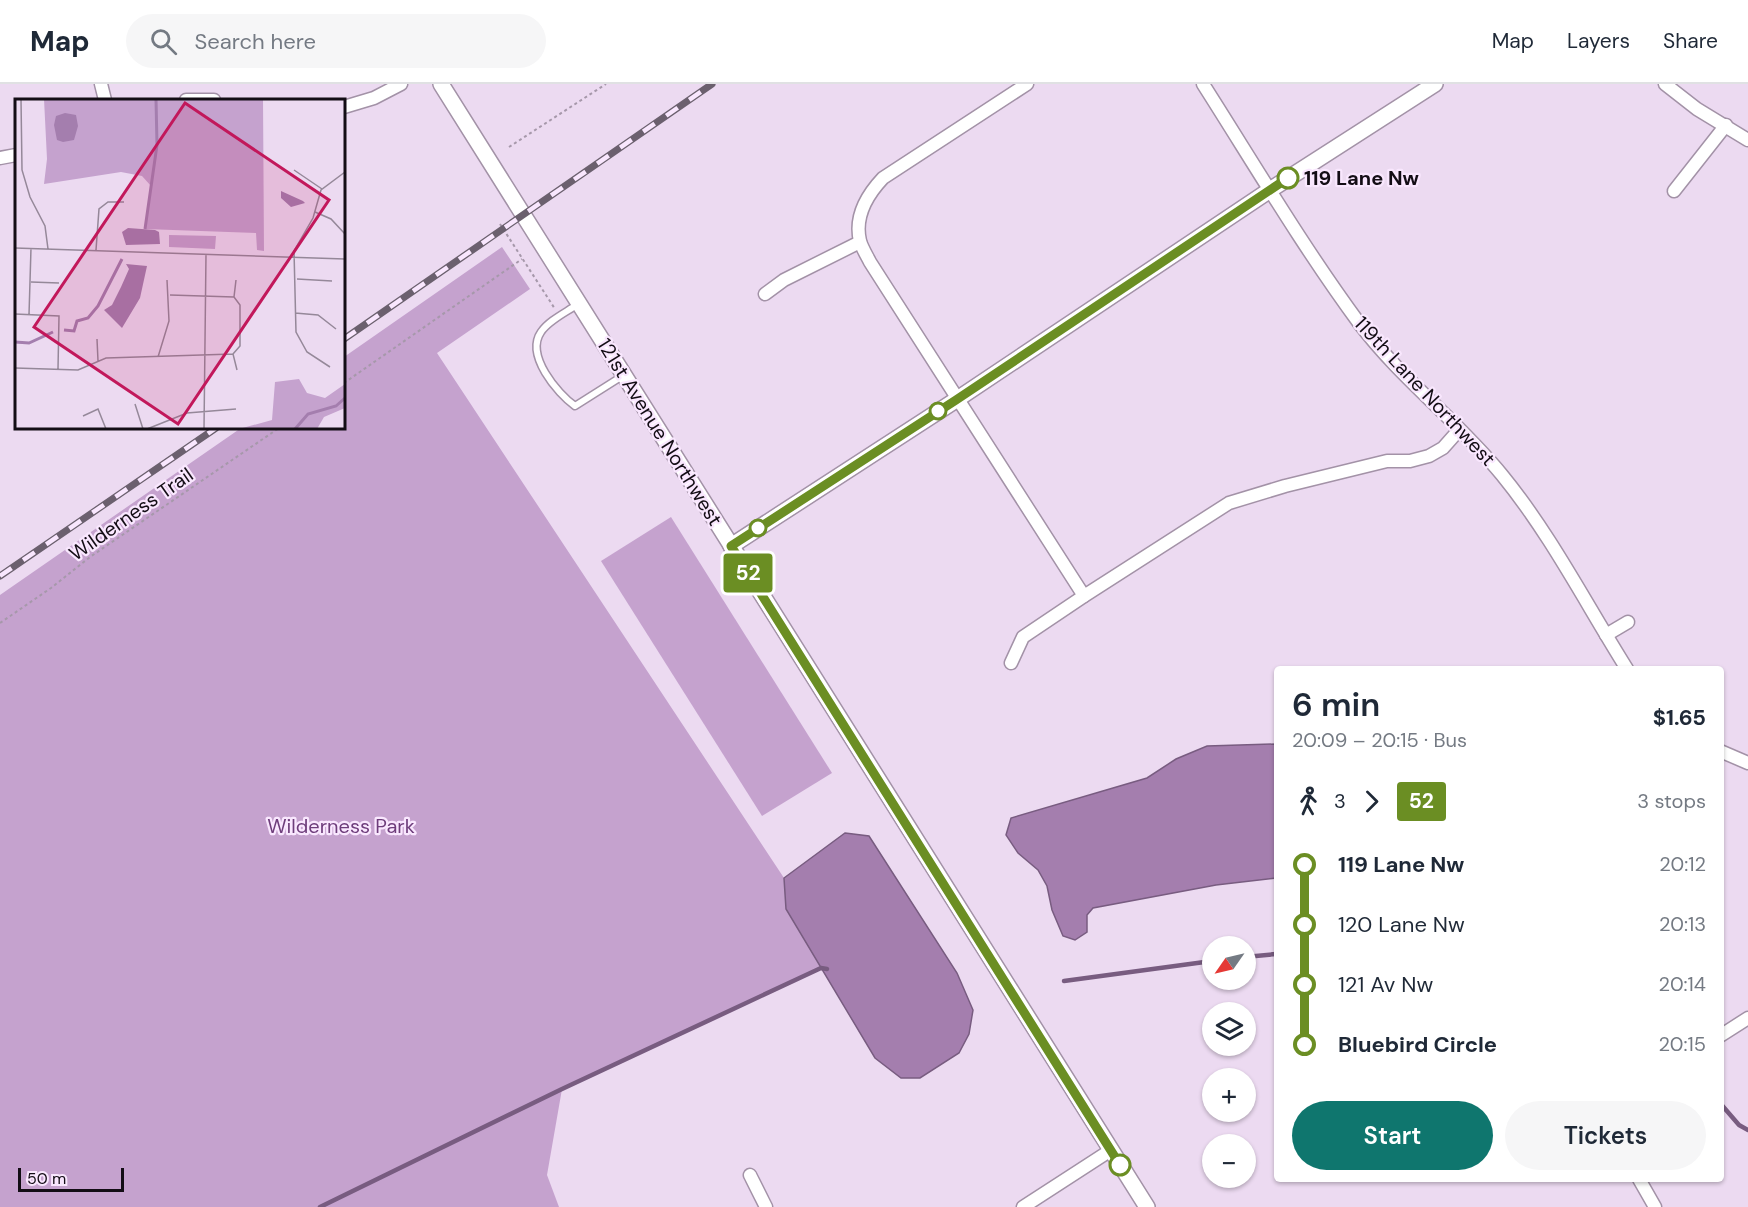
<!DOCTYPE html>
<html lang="en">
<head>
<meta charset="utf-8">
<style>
	:root { --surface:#fff; --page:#f6f6f7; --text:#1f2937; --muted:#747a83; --line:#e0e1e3; --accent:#0f766e }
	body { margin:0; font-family:"DM Sans",sans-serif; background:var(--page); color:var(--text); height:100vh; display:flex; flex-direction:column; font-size:22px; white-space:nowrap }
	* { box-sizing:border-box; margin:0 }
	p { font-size:20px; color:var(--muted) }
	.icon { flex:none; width:33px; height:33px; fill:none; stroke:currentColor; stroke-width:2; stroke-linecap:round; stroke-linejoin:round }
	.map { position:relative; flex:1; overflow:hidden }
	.panel { position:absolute; left:1274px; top:582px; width:450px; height:516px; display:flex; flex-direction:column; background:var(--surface); border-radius:6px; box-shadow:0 2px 4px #0004 }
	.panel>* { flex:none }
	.badge { padding:0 12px; border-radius:4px; font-size:21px; line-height:39px }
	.needle { width:39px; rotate:236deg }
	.tools { position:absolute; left:1202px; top:852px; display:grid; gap:12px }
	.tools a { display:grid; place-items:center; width:54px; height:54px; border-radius:50%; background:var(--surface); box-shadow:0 2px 4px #0004; font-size:30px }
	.scale { position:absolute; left:18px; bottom:15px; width:106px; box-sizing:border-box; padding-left:6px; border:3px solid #130d15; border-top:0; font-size:16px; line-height:21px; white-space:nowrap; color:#130d15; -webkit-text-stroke:4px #f9e7fe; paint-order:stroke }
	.map>.badge { position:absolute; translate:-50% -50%; box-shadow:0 0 0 3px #fff }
	.legs { display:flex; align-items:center; gap:9px; height:66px; padding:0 18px; font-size:20px }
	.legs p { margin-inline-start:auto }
	.summary { display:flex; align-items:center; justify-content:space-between; height:102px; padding:0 18px }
	h1 { font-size:33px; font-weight:600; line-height:45px }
	.button { display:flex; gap:12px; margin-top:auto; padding:12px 18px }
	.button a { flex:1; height:69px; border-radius:36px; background:var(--accent); color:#fff; font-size:24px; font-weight:600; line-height:69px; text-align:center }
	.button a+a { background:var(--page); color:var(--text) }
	ul { padding:0 18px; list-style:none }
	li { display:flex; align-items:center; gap:21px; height:60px; font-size:22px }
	li i { display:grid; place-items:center; width:9px; height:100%; margin:0 8px; background:currentColor }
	li i::after { content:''; width:15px; height:15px; margin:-8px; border:4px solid; border-radius:50%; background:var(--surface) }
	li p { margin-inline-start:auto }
	li:first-child i { background:linear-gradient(#0000 50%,currentColor 0) }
	li:last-child i { background:linear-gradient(currentColor 50%,#0000 0) }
	header { display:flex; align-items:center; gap:36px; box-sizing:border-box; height:84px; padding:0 30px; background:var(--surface); border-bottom:2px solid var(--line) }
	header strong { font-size:28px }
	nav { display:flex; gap:33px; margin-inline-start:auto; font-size:21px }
	.search { width:420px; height:54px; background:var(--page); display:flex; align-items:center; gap:15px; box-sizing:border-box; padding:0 21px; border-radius:33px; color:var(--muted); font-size:22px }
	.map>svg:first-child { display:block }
</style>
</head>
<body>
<header>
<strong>Map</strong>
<div class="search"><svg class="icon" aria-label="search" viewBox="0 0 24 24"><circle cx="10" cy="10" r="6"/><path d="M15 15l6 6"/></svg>Search here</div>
<nav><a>Map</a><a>Layers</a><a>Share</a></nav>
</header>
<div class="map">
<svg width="1748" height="1123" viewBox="0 0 1748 1123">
	<rect width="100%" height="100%" fill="#ecdaf1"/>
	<g fill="#c5a2ce">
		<path d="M502,163L530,205L437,269L784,794L821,884L562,1005L547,1091L559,1123H0V511L241,344H344V273Z"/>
		<path d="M671,433L832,689L762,732L601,477Z"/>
	</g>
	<g fill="#a47eae" stroke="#785c80" stroke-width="1.5">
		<path d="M1276,660V794L1216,801L1093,824L1087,831V848L1075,856L1063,852L1052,826L1047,802L1038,786L1018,769L1006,751L1011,734L1147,694L1176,675L1207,662Z"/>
		<path d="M845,749L869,752L957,889L973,926L969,950L959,969L920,994H901L875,974L786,825L784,794Z"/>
	</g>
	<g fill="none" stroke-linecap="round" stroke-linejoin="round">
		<g stroke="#785c80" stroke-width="4.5">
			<path d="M1245,873L1276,870"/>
			<path d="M1064,897L1212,877"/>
			<path d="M1720,1019L1739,1041L1748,1046"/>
			<path d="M320,1123L562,1005L821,884L827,885"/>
		</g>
		<defs>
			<path id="service" d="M578,220C567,228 549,236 541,248C525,271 557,309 575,322L624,291"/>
			<g id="minor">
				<path d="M101,0L105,16"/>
				<path d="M1027,0L883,94C867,111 854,132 860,157C862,164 867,172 870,178L1084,512"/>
				<path d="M1203,0C1254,80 1303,163 1359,239C1401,295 1458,337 1502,391C1551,451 1586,520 1627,585"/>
				<path d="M1665,0L1697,25L1748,56"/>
				<path d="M186,16H214"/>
				<path d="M344,23L374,14L401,0"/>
				<path d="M0,74L16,71"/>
				<path d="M1674,107L1726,41"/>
				<path d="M765,210L784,196L860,158"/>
				<path d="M1606,551L1628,538"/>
				<path d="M1011,579L1023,553L1084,512L1229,419L1285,402L1387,377H1410L1429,372L1443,364L1459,346"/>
				<path d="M1720,667L1748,679"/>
				<path d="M1720,952L1748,934"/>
				<path d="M750,1091L766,1123"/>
				<path d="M1639,1095L1655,1123"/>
				<path d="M1023,1123L1111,1066"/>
			</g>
			<g id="tertiary">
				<path d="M441,0L1147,1123"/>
				<path d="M731,462L956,316L1270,106L1435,0"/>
			</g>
		</defs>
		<use href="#service" stroke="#a392a7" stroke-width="9"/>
		<use href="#minor" stroke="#a392a7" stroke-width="15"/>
		<use href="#tertiary" stroke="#a392a7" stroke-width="18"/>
		<g stroke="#a698aa" stroke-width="2" stroke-dasharray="3 3" stroke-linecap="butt">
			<path d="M509,63L606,0"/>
			<path d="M500,140L555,225"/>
			<path d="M344,299L522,175"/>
			<path d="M0,539L51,504L90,473L279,344"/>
		</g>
		<use href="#service" stroke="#fff" stroke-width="6"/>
		<use href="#minor" stroke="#fff" stroke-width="12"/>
		<use href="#tertiary" stroke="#fff" stroke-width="15"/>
		<defs>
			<g id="rail">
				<path d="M344,255L712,0"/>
				<path d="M0,492L216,344"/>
			</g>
		</defs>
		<use href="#rail" stroke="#6b606e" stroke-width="7"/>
		<use href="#rail" stroke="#f9e7fe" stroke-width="4.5" stroke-dasharray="14" stroke-linecap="butt"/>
	</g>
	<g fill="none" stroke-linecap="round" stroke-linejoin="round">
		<defs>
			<path id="line-1" d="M1120,1081L731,462L956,316L1288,94"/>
		</defs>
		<use href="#line-1" stroke="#fff" stroke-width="14"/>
		<use href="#line-1" stroke="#6b8e23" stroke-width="9"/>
	</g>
	<g fill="#fff" stroke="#6b8e23" stroke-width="3">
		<circle cx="1288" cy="94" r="10"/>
		<circle cx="938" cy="327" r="8"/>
		<circle cx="758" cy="444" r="8"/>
		<circle cx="1120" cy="1081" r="10"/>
	</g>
	<g text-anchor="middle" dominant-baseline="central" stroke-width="4.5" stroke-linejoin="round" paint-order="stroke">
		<g font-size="20" font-weight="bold" fill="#130d15" stroke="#f9e7fe" text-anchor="start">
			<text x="1304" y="94">119 Lane Nw</text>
		</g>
		<g font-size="20" fill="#130d15" stroke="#f9e7fe">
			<text transform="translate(1425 307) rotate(47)">119th Lane Northwest</text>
			<text transform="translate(660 348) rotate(58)">121st Avenue Northwest</text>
			<text transform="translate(131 430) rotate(-35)">Wilderness Trail</text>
		</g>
		<g font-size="20" fill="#6e3d7b" stroke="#f9e7fe">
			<text x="341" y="742">Wilderness Park</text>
		</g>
	</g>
	<g transform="translate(15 15)">
		<rect width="330" height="330" fill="#ecdaf1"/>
		<path d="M29,0H248L249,152L242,151L241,134L130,130L136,87L127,77L106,73L29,85L32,60ZM154,136L201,137L200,150L154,148ZM284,280L292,294L310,299L330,285V309L309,318L302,330H224L257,321L260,283Z" fill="#c5a2ce"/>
		<path d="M50,14L61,16L63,27L59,41L48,43L42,41L39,26L41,17ZM266,92L288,102L290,104L276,108L266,99ZM113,129L140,131L144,133L145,145L111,146L107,133ZM111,165L132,167L125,199L107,229L89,211L97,206L106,188L114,170Z" fill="#a47eae"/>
		<path fill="none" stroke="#a47eae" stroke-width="3" d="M130,130L142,46L141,0M49,231L59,232L62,222L73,219L83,207L107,160M0,243L14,244L38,233M280,330L293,315L321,307L330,299"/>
		<path fill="none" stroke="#958899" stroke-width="1.5" d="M6,0L7,71L15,98L30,127L33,150M279,71L307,90M300,113L316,120L330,135M0,149L330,160M81,151L84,110L93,103H109M282,180L317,182M221,181L219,198L225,206V247L218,255L222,271M16,183L44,184M155,196L219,198M280,214L303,216L321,230M0,215L44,217L43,270M14,216L16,149M82,240L83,262M143,258L154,222L152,181M315,268L292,253L281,233L279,152L298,119L306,91L330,73M0,269L63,271L91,259L218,255M120,305L128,330M68,317L83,310L91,330M132,330L172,314L221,310M189,330L191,155"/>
		<path fill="#c2185b" fill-opacity="0.15" stroke="#c2185b" stroke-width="3" d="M170,4L314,101L163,325L19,228Z"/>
		<rect width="330" height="330" fill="none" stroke="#130d15" stroke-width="3"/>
	</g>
</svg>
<div class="tools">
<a><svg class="needle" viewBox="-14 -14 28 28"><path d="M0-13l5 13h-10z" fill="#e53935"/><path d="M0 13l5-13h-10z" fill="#747a83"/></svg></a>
<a><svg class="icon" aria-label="layers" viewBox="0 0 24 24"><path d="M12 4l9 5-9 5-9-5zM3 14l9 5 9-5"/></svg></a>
<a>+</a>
<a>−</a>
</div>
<div class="scale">50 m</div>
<b class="badge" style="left:748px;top:489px;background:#6b8e23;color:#fff">52</b>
<section class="panel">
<div class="summary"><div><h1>6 min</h1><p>20:09 – 20:15 · Bus</p></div><b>$1.65</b></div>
<div class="legs"><svg class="icon" aria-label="walk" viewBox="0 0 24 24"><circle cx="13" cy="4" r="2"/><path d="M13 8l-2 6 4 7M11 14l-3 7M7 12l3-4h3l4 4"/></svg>3<svg class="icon" aria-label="forward" viewBox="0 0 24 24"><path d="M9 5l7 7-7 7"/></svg><b class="badge" style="background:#6b8e23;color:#fff">52</b><p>3 stops</p></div>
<ul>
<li><i style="color:#6b8e23"></i><b>119 Lane Nw</b><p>20:12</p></li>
<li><i style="color:#6b8e23"></i><span>120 Lane Nw</span><p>20:13</p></li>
<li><i style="color:#6b8e23"></i><span>121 Av Nw</span><p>20:14</p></li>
<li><i style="color:#6b8e23"></i><b>Bluebird Circle</b><p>20:15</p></li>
</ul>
<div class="button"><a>Start</a><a>Tickets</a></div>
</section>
</div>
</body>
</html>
